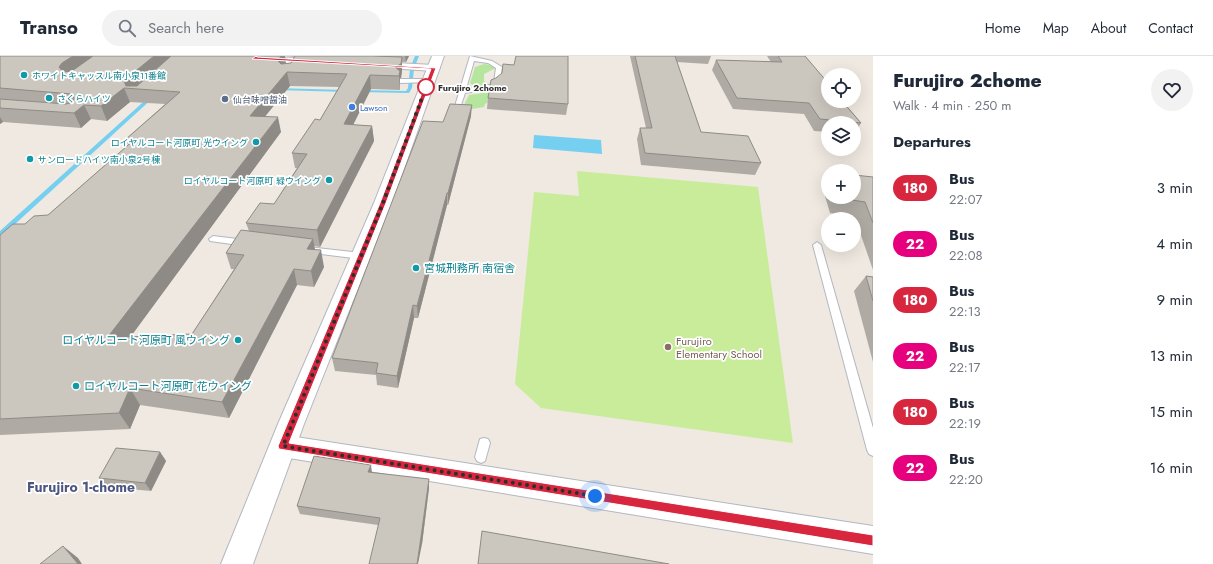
<!DOCTYPE html>
<html lang="en">
<head>
<meta charset="utf-8">
<style>
	:root { --surface:#fff; --page:#f2f2f3; --text:#1f2937; --muted:#747a83; --line:#e0e1e3 }
	body { margin:0; font-family:Jost,"Noto Sans JP",sans-serif; background:var(--page); color:var(--text); height:100vh; display:flex; flex-direction:column; font-size:15px; white-space:nowrap }
	* { box-sizing:border-box; margin:0 }
	p { font-size:13px; color:var(--muted) }
	.icon { flex:none; width:22px; height:22px; fill:none; stroke:currentColor; stroke-width:2; stroke-linecap:round; stroke-linejoin:round }
	.map { position:relative; flex:1; overflow:hidden }
	.panel { display:flex; flex-direction:column; background:var(--surface); width:340px }
	.panel>* { flex:none }
	.badge { padding:0 8px; border-radius:13px; font-size:14px; line-height:26px }
	.controls { position:absolute; left:821px; top:12px; display:grid; gap:8px }
	.controls a { display:grid; place-items:center; width:40px; height:40px; border-radius:50%; background:var(--surface); box-shadow:0 4px 16px #0002; font-size:20px }
	.you { position:absolute; width:20px; height:20px; margin:-10px; border:3px solid #fff; border-radius:50%; background:#1a73e8; box-shadow:0 0 0 6px #1a73e833 }
	.map>.badge { position:absolute; translate:-50% -50%; box-shadow:0 0 0 2px #fff }
	h2 { padding:0 20px; font-size:15px; line-height:36px }
	.round { display:grid; place-items:center; flex:none; width:42px; height:42px; border-radius:21px; background:var(--page) }
	.head { display:flex; align-items:center; justify-content:space-between; height:68px; padding:0 20px }
	h1 { font-size:19px; font-weight:800; line-height:30px }
	ul { padding:0; list-style:none }
	li { display:flex; align-items:center; gap:12px; height:56px; padding:0 20px }
	li div { flex:1 }
	li b { display:block; font-size:15px }
	li em { font-style:normal }
	li .badge { min-width:44px; font-weight:700; text-align:center }
	header { display:flex; align-items:center; gap:24px; box-sizing:border-box; height:56px; padding:0 20px; background:var(--surface); border-bottom:1px solid var(--line) }
	header strong { font-size:19px }
	nav { display:flex; gap:22px; margin-inline-start:auto; font-size:14px }
	.search { width:280px; height:36px; background:var(--page); display:flex; align-items:center; gap:10px; box-sizing:border-box; padding:0 14px; border-radius:22px; color:var(--muted); font-size:15px }
	main { display:flex; flex:1; min-height:0 }
	.map>svg:first-child { display:block }
</style>
</head>
<body>
<header>
<strong>Transo</strong>
<div class="search"><svg class="icon" aria-label="search" viewBox="0 0 24 24"><circle cx="10" cy="10" r="6"/><path d="M15 15l6 6"/></svg>Search here</div>
<nav><a>Home</a><a>Map</a><a>About</a><a>Contact</a></nav>
</header>
<main>
<div class="map">
<svg width="873" height="508" viewBox="0 0 873 508">
	<rect width="100%" height="100%" fill="#efe9e1"/>
	<g fill="#b6e59e">
		<path d="M484,8L491,9L496,12L484,18V25L491,29C484,30 476,33 470,27L475,11Z"/>
		<path d="M490,36L489,46L485,48L484,51L472,53L464,49L469,39Z"/>
	</g>
	<path fill="#c9ec9a" d="M577,115L758,131L793,387L541,352L515,328L534,136L579,140Z"/>
	<path fill="#75cff0" d="M534,79L601,84L602,98L533,92Z"/>
	<g fill="none" stroke-linecap="round" stroke-linejoin="round">
		<g fill="#75cff0" fill-rule="evenodd">
			<path d="M415,0H419L415,10H411Z"/>
			<path d="M412,12L414,13L412,32L409,37L358,36L356,35L358,34L406,35L408,32L410,13Z"/>
			<path d="M274,32L347,34L349,35L347,36L276,34L274,33Z"/>
			<path d="M151,39L155,40L2,180L0,181V175Z"/>
		</g>
		<defs>
			<g id="lane">
				<path d="M470,0L492,5L502,11L500,26L494,32L465,37L461,49L468,54L465,56L455,50ZM474,5L488,7L496,12L494,26L490,29L466,33Z"/>
				<path d="M428,23L431,25L430,26L400,27L397,25L400,23Z"/>
				<path d="M213,180L246,184L250,187L246,190L210,185L209,183Z"/>
				<path d="M817,186L821,189L873,372V400L869,398L867,394L813,189Z"/>
				<path d="M308,191L361,197L366,200L361,203L305,196L304,194Z"/>
				<path d="M484,382L488,383L490,387L485,405L481,407L477,405L475,401L480,383Z"/>
			</g>
			<g id="street">
				<path d="M250,0L296,2L302,5L296,8L254,5L250,4L249,2Z"/>
				<path d="M376,6L434,9L438,10L440,12L438,14L434,15L372,11L370,9L372,7Z"/>
				<path d="M283,379L873,470V498L283,401L274,398L271,390L274,382Z"/>
			</g>
			<path id="secondary" d="M432,0H444L392,147L304,368L253,508H221L278,368L374,147Z"/>
		</defs>
		<use href="#lane" stroke="#b4b7c1" stroke-width="2"/>
		<use href="#street" stroke="#b4b7c1" stroke-width="2"/>
		<use href="#secondary" stroke="#b4b7c1" stroke-width="2"/>
		<use href="#lane" fill="#fff" fill-rule="evenodd"/>
		<use href="#street" fill="#fff" fill-rule="evenodd"/>
		<use href="#secondary" fill="#fff" fill-rule="evenodd"/>
	</g>
	<g fill="#afaba4" fill-rule="evenodd">
		<path d="M0,0H409L406,6H402V15L401,22H400V34L371,33L353,69L372,70L374,85L320,191L314,190L315,194L324,211L314,231L297,229L229,362L140,349L130,373L0,379V179L25,168L48,159L128,89L126,83L165,48L130,46L107,65L91,63L81,72L3,66L0,68ZM285,0L295,1L291,7L286,8ZM290,30L339,31L320,64L292,97L295,112H297L274,148L246,167L249,175L226,197L231,213H234L192,278L130,281L281,76L265,60Z"/>
		<path d="M630,0H711L708,8L677,6L701,76L761,107L755,119L641,109L637,83L640,72H646Z"/>
		<path d="M767,0H805L861,67L854,79V67H828V76L814,75L804,58L733,53L712,14L716,4L771,6Z"/>
		<path d="M496,22L568,48L566,59L487,53L488,42Z"/>
		<path d="M471,60L448,149H447L418,262H414L398,332L377,329L376,319L335,315L332,302L443,66Z"/>
		<path d="M828,119V141H854L873,121V214L855,162L830,157L822,130Z"/>
		<path d="M866,220L873,221V306L854,235Z"/>
		<path d="M160,396L166,405L151,435L107,431L99,422Z"/>
		<path d="M372,417L429,423V432L422,488L378,469L300,458L297,450Z"/>
	</g>
	<g fill="#8e8b86">
		<path d="M73,0H98L66,24L59,11L62,7Z"/>
		<path d="M154,0H174L136,33L127,32L124,25L127,22Z"/>
		<path d="M281,0H285L286,9L281,18L278,5Z"/>
		<path d="M405,0H409L406,6Z"/>
		<path d="M402,1V15L401,22H400V34L399,20L395,11Z"/>
		<path d="M287,16L290,30L254,74L250,60Z"/>
		<path d="M370,19L371,33L346,83L344,68Z"/>
		<path d="M124,32L130,46L107,65L101,50Z"/>
		<path d="M84,49L91,63L81,72L74,57Z"/>
		<path d="M472,49L471,60L448,149V137Z"/>
		<path d="M0,61L3,66L0,68Z"/>
		<path d="M278,61L281,76L118,298L107,282Z"/>
		<path d="M372,70L374,85L320,191L317,174Z"/>
		<path d="M447,137V149L418,262L417,250Z"/>
		<path d="M313,183L316,199L307,193Z"/>
		<path d="M321,194L324,211L314,231L311,215Z"/>
		<path d="M294,213L297,229L229,362L222,346Z"/>
		<path d="M413,249L414,262L398,332L397,320Z"/>
		<path d="M130,332L140,349L130,373L119,357Z"/>
		<path d="M160,396L166,405L151,435L145,427Z"/>
		<path d="M371,409L372,417L368,416Z"/>
		<path d="M429,423V432L422,488L418,508H417Z"/>
		<path d="M63,490L78,502L82,508H78Z"/>
	</g>
	<g fill="#cbc7bf" stroke="#8e8b86">
		<path d="M0,0H73L62,7L59,11L63,16L72,15L93,0H154L127,22L124,25L126,30H137L171,0H281L278,5L281,8L291,7L295,0H372L402,1L401,8L395,11L400,15L399,20L370,19L344,68L372,70L317,174L246,167L260,147L274,148L307,98L292,97L315,63L320,64L347,18L287,16L250,60L278,61L107,282L192,278L244,199L226,197L241,174L313,183L307,193L321,194L311,215L294,213L222,346L130,332L119,357L0,363V179L13,168H25L34,160L48,159L134,84L126,83L180,36L124,32L101,50L84,49L74,57L0,52V43L66,48L73,46L74,42L72,38L0,32Z"/>
		<path d="M516,0H568V48L488,42L491,24L496,22L502,17L503,8L514,9Z"/>
		<path d="M635,0H675L701,76L748,80L761,107L645,97L640,72H652Z"/>
		<path d="M778,0H805L828,27V45H842L861,67L820,63L809,47L737,42L716,4L782,6Z"/>
		<path d="M450,48L472,49L448,137H447L417,250L413,249L397,320L376,317L378,307L332,302L423,65L443,66Z"/>
		<path d="M854,119L873,121V167L865,146L839,142L838,141H854Z"/>
		<path d="M866,220L873,221V245Z"/>
		<path d="M116,392L160,396L145,427L99,422Z"/>
		<path d="M314,400L371,409L368,416L429,423L421,481L417,508H369L380,462L297,450Z"/>
		<path d="M482,475L669,508H478Z"/>
		<path d="M63,490L78,508H40Z"/>
	</g>
	<path fill="#d7263d" stroke="#fff" d="M256,0L257,1L436,12L386,147L289,387L873,479V490L279,393L278,390L380,147L431,13L252,3Z"/>
	<g fill="none" stroke-linecap="round" stroke-linejoin="round">
		<path stroke="#2e2e2e" stroke-width="4" stroke-dasharray="0 7.2" d="M426,31L383,147L283,390L595,440"/>
	</g>
	<g fill="#0f9aa8" stroke="#fff" stroke-width="1.5">
		<circle cx="24" cy="19" r="4"/>
		<circle cx="49" cy="42" r="4"/>
		<circle cx="256" cy="86" r="4"/>
		<circle cx="30" cy="103" r="4"/>
		<circle cx="329" cy="124" r="4"/>
		<circle cx="416" cy="212" r="4"/>
		<circle cx="238" cy="284" r="4"/>
		<circle cx="76" cy="330" r="4"/>
	</g>
	<circle fill="#fff" stroke="#d7263d" stroke-width="2" cx="426" cy="31" r="8"/>
	<circle fill="#5c6f8a" stroke="#fff" stroke-width="1.5" cx="225" cy="43" r="4"/>
	<circle fill="#3f7fe0" stroke="#fff" stroke-width="1.5" cx="352" cy="51" r="4"/>
	<circle fill="#8d6e63" stroke="#fff" stroke-width="1.5" cx="668" cy="291" r="4"/>
	<g text-anchor="middle" dominant-baseline="central" stroke-width="3.5" stroke-linejoin="round" paint-order="stroke">
		<g font-size="9" fill="#0d838f" stroke="#fff" text-anchor="start">
			<text x="32" y="19">ホワイトキャッスル南小泉11番館</text>
			<text x="57" y="42">さくらハイツ</text>
			<text x="248" y="86" text-anchor="end">ロイヤルコート河原町 光ウイング</text>
			<text x="38" y="103">サンロードハイツ南小泉2号棟</text>
			<text x="321" y="124" text-anchor="end">ロイヤルコート河原町 緑ウイング</text>
		</g>
		<g font-size="9" font-weight="bold" fill="#2e2e2e" stroke="#fff" text-anchor="start">
			<text x="438" y="31">Furujiro 2chome</text>
		</g>
		<g font-size="9" fill="#4e5e75" stroke="#fff" text-anchor="start">
			<text x="233" y="43">仙台味噌醤油</text>
		</g>
		<g font-size="9" fill="#366cbe" stroke="#fff" text-anchor="start">
			<text x="360" y="51">Lawson</text>
		</g>
		<g font-size="11" fill="#0d838f" stroke="#fff" text-anchor="start">
			<text x="424" y="212">宮城刑務所 南宿舎</text>
			<text x="230" y="284" text-anchor="end">ロイヤルコート河原町 風ウイング</text>
			<text x="84" y="330">ロイヤルコート河原町 花ウイング</text>
		</g>
		<g font-size="11" fill="#785e54" stroke="#fff" text-anchor="start">
			<text x="676" y="285">Furujiro<tspan x="676" dy="13">Elementary School</tspan></text>
		</g>
		<g font-size="14" font-weight="bold" fill="#4d5680" stroke="#fff">
			<text x="81" y="431">Furujiro 1-chome</text>
		</g>
	</g>
</svg>
<div class="controls">
<a><svg class="icon" aria-label="locate" viewBox="0 0 24 24"><circle cx="12" cy="12" r="6"/><path d="M12 2v4M12 18v4M2 12h4M18 12h4"/></svg></a>
<a><svg class="icon" aria-label="layers" viewBox="0 0 24 24"><path d="M12 4l9 5-9 5-9-5zM3 14l9 5 9-5"/></svg></a>
<a>+</a>
<a>−</a>
</div>
<div class="you" style="left:595px;top:440px"></div>
</div>
<section class="panel">
<div class="head"><div><h1>Furujiro 2chome</h1><p>Walk · 4 min · 250 m</p></div><a class="round"><svg class="icon" aria-label="heart" viewBox="0 0 24 24"><path d="M12 20l-8-8c-3-5 5-10 8-4 3-6 11-1 8 4z"/></svg></a></div>
<h2>Departures</h2>
<ul>
<li><span class="badge" style="background:#d7263d;color:#fff">180</span><div><b>Bus</b><p>22:07</p></div><em>3 min</em></li>
<li><span class="badge" style="background:#e6007e;color:#fff">22</span><div><b>Bus</b><p>22:08</p></div><em>4 min</em></li>
<li><span class="badge" style="background:#d7263d;color:#fff">180</span><div><b>Bus</b><p>22:13</p></div><em>9 min</em></li>
<li><span class="badge" style="background:#e6007e;color:#fff">22</span><div><b>Bus</b><p>22:17</p></div><em>13 min</em></li>
<li><span class="badge" style="background:#d7263d;color:#fff">180</span><div><b>Bus</b><p>22:19</p></div><em>15 min</em></li>
<li><span class="badge" style="background:#e6007e;color:#fff">22</span><div><b>Bus</b><p>22:20</p></div><em>16 min</em></li>
</ul>
</section>
</main>
</body>
</html>
